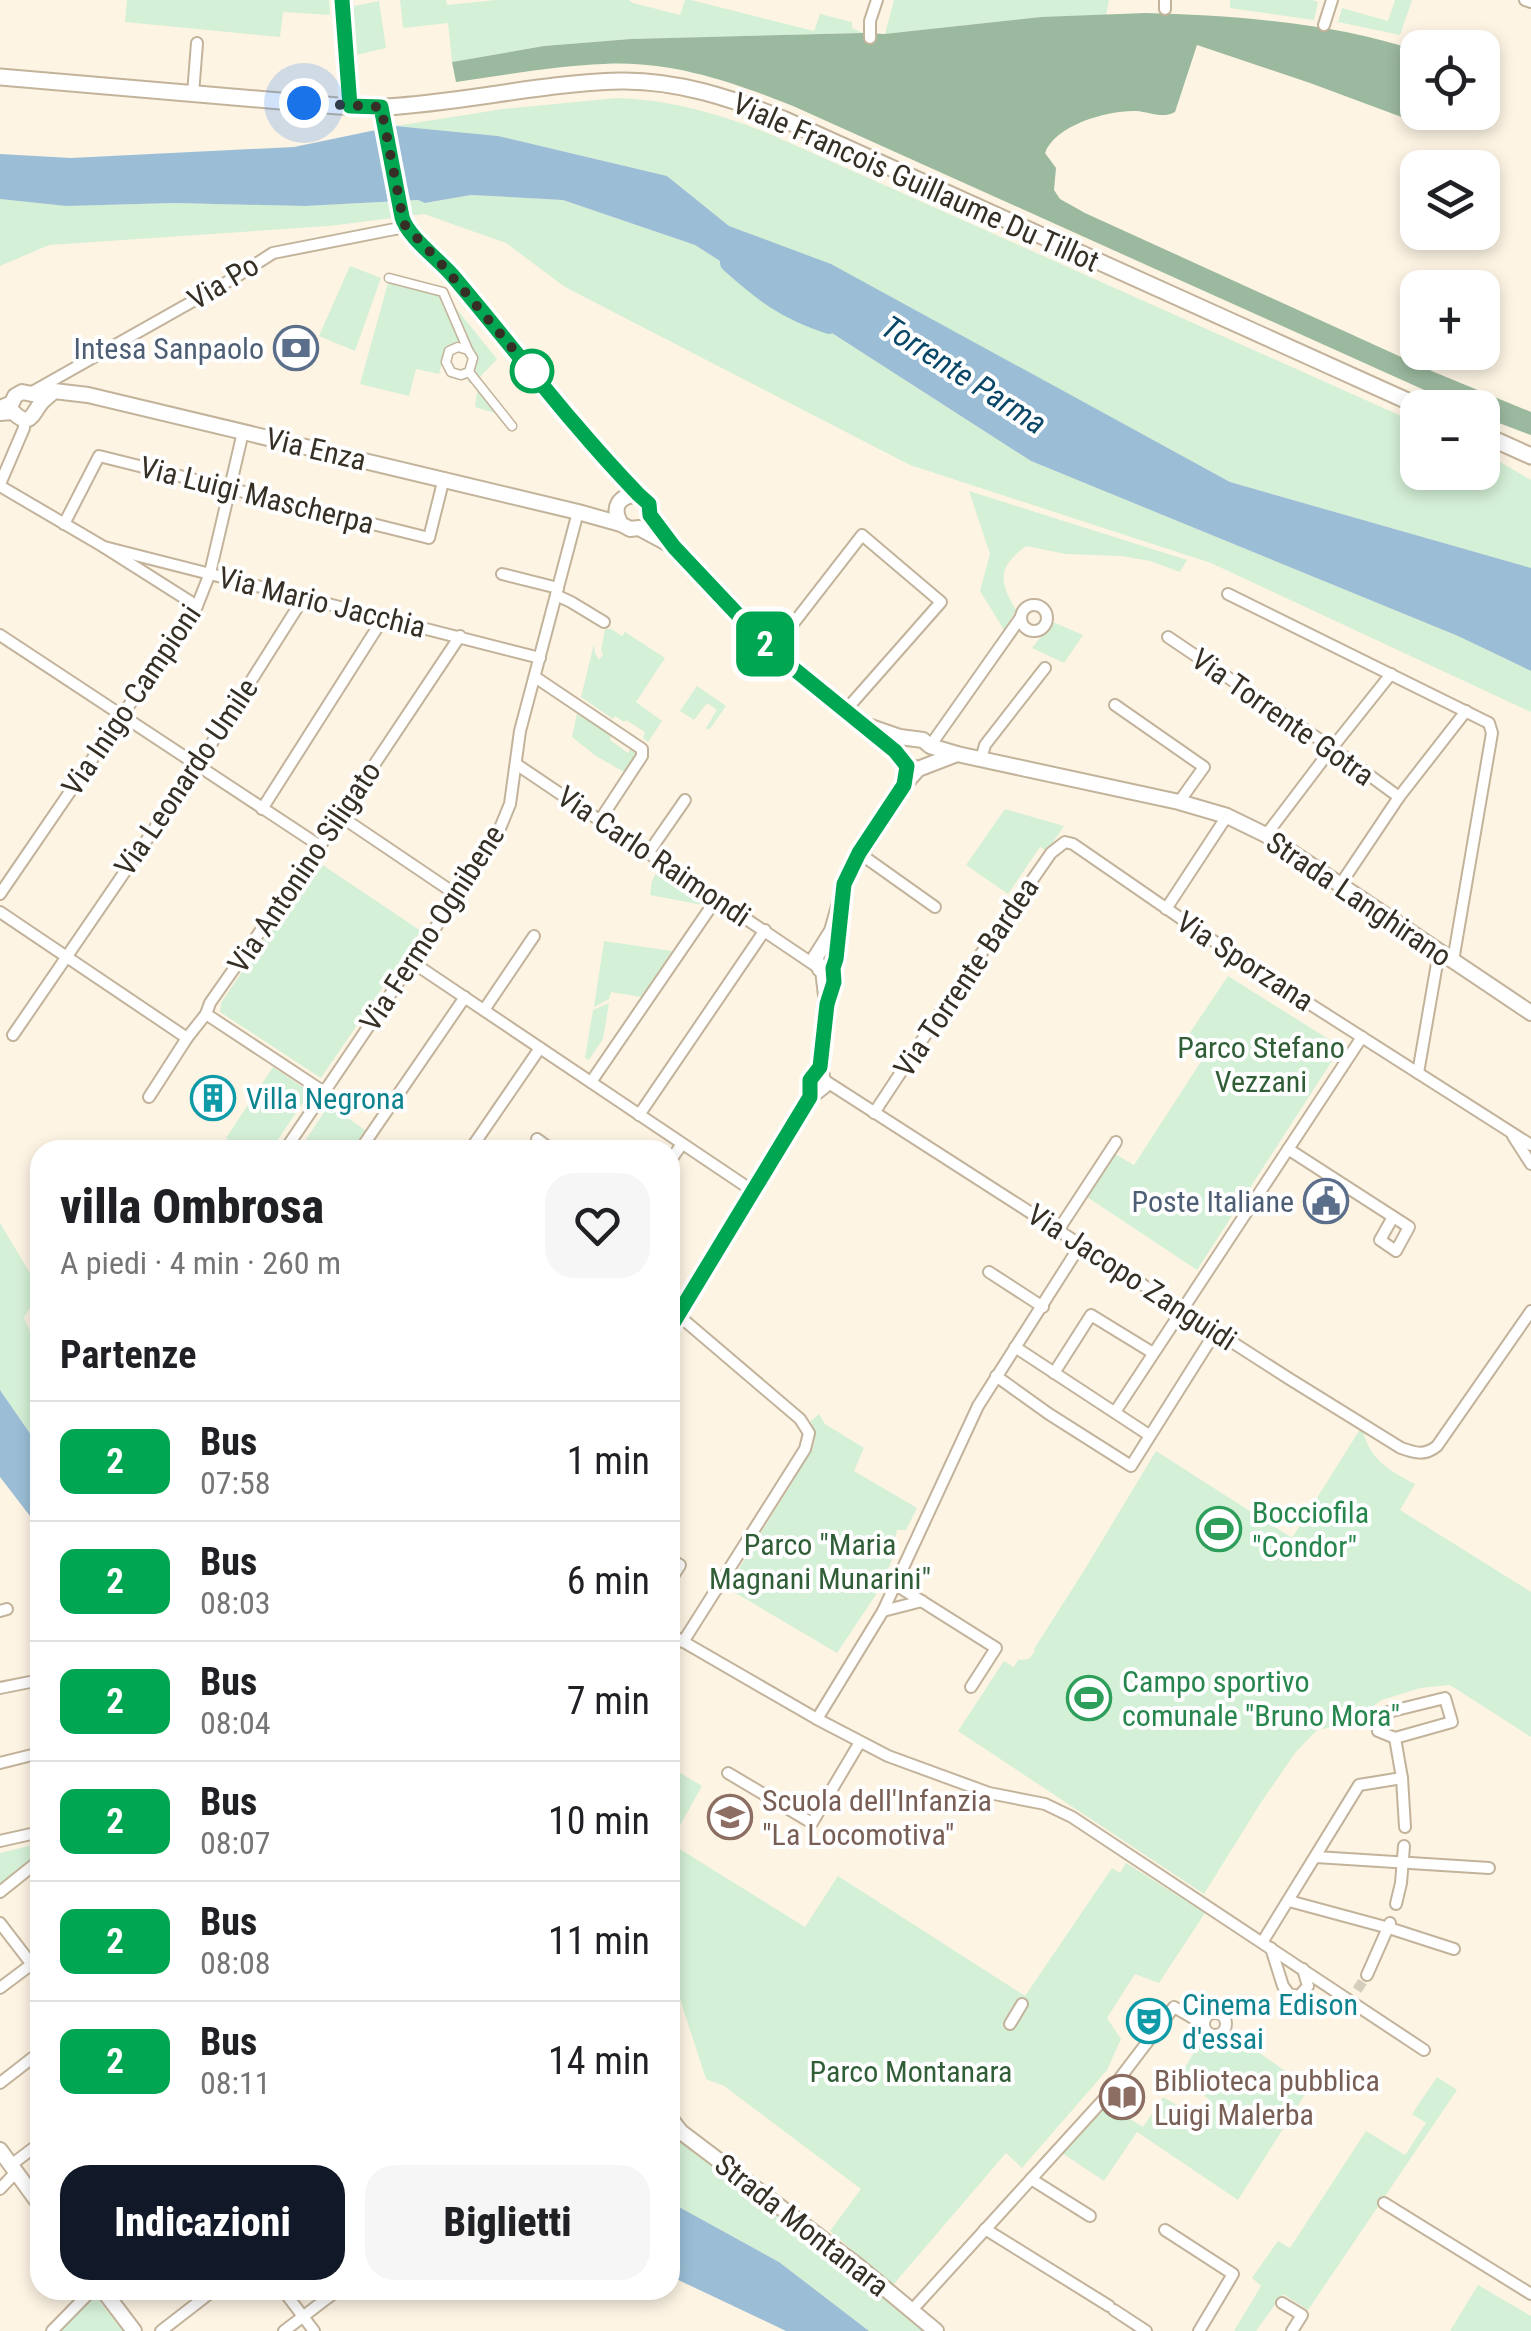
<!DOCTYPE html>
<html lang="it">
<head>
<meta charset="utf-8">
<style>
	:root { --surface:#fff; --page:#f6f6f6; --text:#202124; --muted:#757577; --line:#e0e0e0; --accent:#111827 }
	body { margin:0; font-family:"Roboto Condensed",sans-serif; background:var(--page); color:var(--text); height:100vh; display:flex; flex-direction:column; font-size:38px; white-space:nowrap }
	* { box-sizing:border-box; margin:0 }
	p { font-size:32px; color:var(--muted) }
	.icon { flex:none; width:55px; height:55px; fill:none; stroke:currentColor; stroke-width:2; stroke-linecap:round; stroke-linejoin:round }
	.map { position:relative; flex:1; overflow:hidden }
	.side { position:absolute; left:30px; top:1140px; width:650px; height:1160px; display:flex; flex-direction:column; background:var(--surface); border-radius:30px; box-shadow:0 5px 15px #0003 }
	.side>* { flex:none }
	.badge { padding:0 20px; border-radius:15px; font-size:35px; line-height:65px }
	.tools { position:absolute; left:1400px; top:30px; display:grid; gap:20px }
	.tools a { display:grid; place-items:center; width:100px; height:100px; border-radius:20px; background:var(--surface); box-shadow:0 5px 15px #0003; font-size:50px }
	.you { position:absolute; width:50px; height:50px; margin:-25px; border:8px solid #fff; border-radius:50%; background:#1a73e8; box-shadow:0 0 0 15px #1a73e833 }
	.map>.badge { position:absolute; translate:-50% -50%; box-shadow:0 0 0 5px #fff }
	h2 { padding:0 30px; font-size:38px; line-height:90px }
	.round { display:grid; place-items:center; flex:none; width:105px; height:105px; border-radius:30px; background:var(--page) }
	.overview { display:flex; align-items:center; justify-content:space-between; height:170px; padding:0 30px }
	h1 { font-size:48px; font-weight:800; line-height:75px }
	.primary-button { display:flex; gap:20px; margin-top:auto; padding:20px 30px }
	.primary-button a { flex:1; height:115px; border-radius:30px; background:var(--accent); color:#fff; font-size:40px; font-weight:800; line-height:115px; text-align:center }
	.primary-button a+a { background:var(--page); color:var(--text) }
	ul { padding:0; list-style:none }
	li { display:flex; align-items:center; gap:30px; height:120px; padding:0 30px; border-top:2px solid var(--line) }
	li div { flex:1 }
	li b { display:block; font-size:38px }
	li em { font-style:normal }
	li .badge { min-width:110px; font-weight:700; text-align:center }
	.map>svg:first-child { display:block }
</style>
</head>
<body>
<div class="map">
<svg width="1531" height="2331" viewBox="0 0 1531 2331">
	<rect width="100%" height="100%" fill="#fdf4e4"/>
	<g fill="#d4f0d6">
		<path d="M127,0H329L330,15L283,12L280,37L125,22Z"/>
		<path d="M400,0H446L447,5L496,0H629L633,3L680,15L685,0H691L814,31L820,14L852,22V28L863,33L631,39L544,46L452,62L448,23L403,28Z"/>
		<path d="M894,0H1109L1106,16L1041,17L885,34Z"/>
		<path d="M1230,0H1312L1318,2L1314,20L1230,8Z"/>
		<path d="M1395,0H1412L1400,35L1338,22L1342,8L1388,21Z"/>
		<path d="M379,1L386,48L352,56L349,7Z"/>
		<path d="M617,98C672,100 721,114 772,135L1417,423L1418,472H1482L1483,452L1531,480V568L1230,482L831,265L729,226L667,176L498,136L395,126L503,109Z"/>
		<path d="M471,195L563,200L695,245L1031,461L1458,636L1531,671V712L1211,563L910,465L565,287L506,243L424,214L329,226L49,245L0,266V199L66,206L174,203L305,206L418,200L426,203Z"/>
		<path d="M350,266L381,278L355,351L319,336Z"/>
		<path d="M388,283L446,296L497,359L479,378L501,415L475,407L478,387L468,382L477,354L465,343L447,346L439,374L416,369L409,396L360,384Z"/>
		<path d="M969,491L1187,560L1180,572L1150,561L1121,556L1066,554L1026,546C997,568 999,581 1016,610L1004,630L980,591L990,554Z"/>
		<path d="M1053,622L1083,635L1064,663L1032,648Z"/>
		<path d="M605,629H611L622,636L625,632L665,658L636,702L662,721L648,742L643,738L645,732L626,720L624,722L615,716L613,719L581,697L594,644L595,653L599,660L603,655L601,650Z"/>
		<path d="M697,686L726,706L709,730L706,728L717,710L707,703L694,720L680,711Z"/>
		<path d="M578,709L611,736L610,740L628,753L632,747L635,750L636,757L633,758L624,772L596,756L572,737Z"/>
		<path d="M1005,809L1064,826L1047,851L1040,847L1008,894L966,865Z"/>
		<path d="M321,864L421,931L321,1078L220,1012L221,1003L312,867Z"/>
		<path d="M657,871L704,903L703,905L650,895L652,881Z"/>
		<path d="M604,941L672,951L641,997L611,992L609,999L594,1007Z"/>
		<path d="M1228,976L1341,1047L1197,1270L1087,1197L1115,1154L1134,1165L1204,1057L1183,1043Z"/>
		<path d="M609,1003L603,1039L589,1060L585,1058L593,1010Z"/>
		<path d="M273,1067L310,1092L271,1150H243L226,1138Z"/>
		<path d="M329,1105L365,1130L352,1150H312L303,1144Z"/>
		<path d="M0,1223L40,1290L24,1318L40,1354V1448L0,1390Z"/>
		<path d="M819,1414L825,1424L864,1448L854,1471L917,1508L906,1530H897L893,1549L897,1550L875,1596L837,1653L727,1588L812,1450L815,1440L811,1421Z"/>
		<path d="M1362,1426C1368,1459 1388,1470 1415,1484L1400,1510L1531,1592V1737L1450,1685L1420,1688L1382,1700L1347,1724L1317,1730L1295,1753L1260,1804L1204,1894L958,1731L1004,1661L1014,1667L1018,1660L1029,1659L1035,1651L1034,1649L1085,1569L1156,1451L1292,1538Z"/>
		<path d="M670,1767L702,1786L670,1843Z"/>
		<path d="M670,1843L805,1927L838,1876L1025,1996L1112,1868L1120,1873L1126,1863L1205,1913L1159,1983L1135,1974L1107,2018L1121,2039L1107,2070L1022,2168L1006,2153L893,2285L830,2231L861,2189L724,2086L706,2079L670,1968Z"/>
		<path d="M33,1845L36,1856L24,1865L26,1868L0,1888V1853Z"/>
		<path d="M1236,2036L1309,2088L1238,2200L1137,2132L1104,2181L1062,2153L1105,2103L1143,2127L1163,2097L1201,2119L1211,2101L1180,2076L1202,2039C1216,2044 1223,2044 1236,2036Z"/>
		<path d="M1437,2077L1457,2090L1308,2310L1283,2294L1256,2331H1234L1261,2286L1252,2278L1278,2241L1290,2248L1366,2131L1405,2155L1426,2123L1412,2114Z"/>
		<path d="M683,2127L935,2331H869L779,2262L670,2202V2134Z"/>
		<path d="M1478,2285L1531,2316V2331H1450Z"/>
		<path d="M93,2293L123,2331H57Z"/>
	</g>
	<path fill="#9bb99e" d="M1146,13C1230,15 1339,23 1417,51L1418,112L1425,113L1415,120L1407,119L1310,83L1197,45L1175,112C1162,119 1150,112 1136,111C1108,110 1055,125 1045,153L1056,168L1054,190L1060,199L1085,213L1434,372L1531,412V435L1483,417L1482,408L1462,407L793,106C733,82 669,60 604,64C555,66 505,75 456,82L452,62L544,46L631,39L863,33L884,34L1041,17Z"/>
	<g fill="#9bbed6">
		<path d="M395,126L498,136L667,176L729,226L831,264L1230,482L1531,568V671L1458,636L1031,461L695,245L563,200L471,195L425,203L418,200L305,206L174,203L66,206L0,199V154L71,158L294,147Z"/>
		<path d="M0,1390L40,1448V1529L0,1477Z"/>
		<path d="M670,2202L779,2262L869,2331H786L670,2276Z"/>
	</g>
	<g fill="none" stroke-linecap="round" stroke-linejoin="round">
		<path stroke="#9bbed6" stroke-width="18" d="M729,263C764,294 784,310 829,325"/>
		<path stroke="#d5cdbe" stroke-width="10" stroke-dasharray="10 5" stroke-linecap="butt" d="M1357,1990L1367,1975"/>
		<defs>
			<g id="pedestrian">
				<path d="M389,278L443,292L468,350"/>
				<path d="M469,372L473,358L468,350L458,347L449,351L446,362L451,372L461,375L469,372L512,426"/>
			</g>
			<g id="minor">
				<path d="M1165,0V9"/>
				<path d="M1525,0L1531,2"/>
				<path d="M1324,25L1332,0"/>
				<path d="M870,38V21L877,0"/>
				<path d="M193,94L197,43"/>
				<path d="M32,392L234,278L273,253L405,227"/>
				<path d="M0,484L24,428V420"/>
				<path d="M0,486L104,547L197,606"/>
				<path d="M64,524L99,456L429,538L444,478"/>
				<path d="M104,547L540,658"/>
				<path d="M502,574L558,588"/>
				<path d="M1228,594L1489,723L1492,733L1453,961"/>
				<path d="M556,595L571,602L604,622"/>
				<circle cx="1034" cy="618" r="13"/>
				<path d="M0,635L320,846"/>
				<path d="M1168,637L1332,748L1399,797"/>
				<path d="M772,651L862,535L941,602L845,711"/>
				<path d="M535,677L642,749V756L600,820"/>
				<path d="M1115,705L1204,767L1179,802"/>
				<path d="M930,746L1021,617"/>
				<path d="M981,759L985,745L1045,668"/>
				<path d="M516,764L816,966"/>
				<path d="M262,809L384,617"/>
				<path d="M340,816L457,895"/>
				<path d="M1266,835L1332,748L1391,674"/>
				<path d="M649,852L685,800"/>
				<path d="M859,853L935,907"/>
				<path d="M1340,885L1399,797L1466,711"/>
				<path d="M0,894L197,606L210,573L243,432"/>
				<path d="M1166,909L1227,816"/>
				<path d="M0,912L187,1038"/>
				<path d="M412,962L753,1191"/>
				<path d="M484,1010L534,936"/>
				<path d="M206,1014L324,1092"/>
				<path d="M13,1035L198,765L304,597"/>
				<path d="M1418,1073L1439,952"/>
				<path d="M824,1080L1288,1378L1401,1448C1415,1453 1425,1456 1437,1446L1531,1311"/>
				<path d="M591,1082L717,898"/>
				<path d="M149,1097L187,1038L206,1014L210,1003L320,846L460,636"/>
				<path d="M874,1113L942,1010L1051,853L1065,842L1073,844L1244,962L1531,1145"/>
				<path d="M639,1115L765,930"/>
				<path d="M1513,1136L1531,1164"/>
				<path d="M537,1139L552,1150"/>
				<path d="M1288,1149L1409,1227L1396,1251L1380,1240L1393,1217"/>
				<path d="M285,1150L496,838L510,804L520,731L578,512"/>
				<path d="M360,1150L465,997"/>
				<path d="M470,1150L540,1048"/>
				<path d="M670,1161L682,1144"/>
				<path d="M1059,1229L1116,1142"/>
				<path d="M989,1272L1043,1307"/>
				<path d="M678,1315L800,1419L809,1433L805,1449L683,1642"/>
				<path d="M1015,1347L1149,1435"/>
				<path d="M1054,1373L1091,1315L1153,1353"/>
				<path d="M996,1376L1049,1414L1131,1466L1216,1331"/>
				<path d="M1115,1412L1362,1037"/>
				<path d="M670,1559L680,1565L670,1581"/>
				<path d="M896,1585L996,1648L971,1687"/>
				<path d="M0,1611L7,1609"/>
				<path d="M883,1611L922,1601"/>
				<path d="M670,1634L817,1719L888,1756L989,1793L1045,1804L1072,1817L1424,2050"/>
				<path d="M0,1688L40,1680"/>
				<path d="M1445,1698L1452,1722L1395,1738L1378,1731V1723L1388,1712Z"/>
				<path d="M817,1719L883,1611L978,1406L1081,1244"/>
				<path d="M1395,1738L1402,1778L1405,1827"/>
				<path d="M0,1763L40,1753"/>
				<path d="M728,1773L812,1823L860,1742"/>
				<path d="M0,1841L40,1832"/>
				<path d="M1316,1857L1489,1868"/>
				<path d="M0,1892L40,1860"/>
				<path d="M1289,1901L1389,1928L1454,1949"/>
				<path d="M1396,1904L1401,1883L1404,1846"/>
				<path d="M0,1923L40,1975"/>
				<path d="M1263,1941L1359,1785L1402,1778"/>
				<path d="M1271,1948L1283,1986L1289,1994L1299,1996L1308,1986L1303,1969"/>
				<path d="M1367,1975L1390,1923"/>
				<path d="M0,1988L32,1964"/>
				<circle cx="1215" cy="2024" r="11"/>
				<path d="M1010,2024L1022,2004"/>
				<path d="M0,2083L40,2052"/>
				<path d="M11,2165L40,2143"/>
				<path d="M1031,2179L1090,2216"/>
				<path d="M0,2189L16,2172"/>
				<path d="M1384,2203L1531,2294"/>
				<path d="M985,2229L1109,2306"/>
				<path d="M1165,2230L1233,2274L1199,2331"/>
				<path d="M283,2290L314,2331"/>
				<path d="M1282,2303L1302,2315L1292,2331"/>
				<path d="M912,2310L1104,2099L1174,2007L1203,2024"/>
				<path d="M1114,2310L1146,2331"/>
				<path d="M52,2331L92,2290"/>
				<path d="M161,2331L214,2290"/>
				<path d="M284,2331L338,2290"/>
			</g>
			<g id="tertiary">
				<path d="M342,0L349,106"/>
				<path d="M381,107L402,217C408,238 432,253 447,269C511,344 570,424 638,495L649,504L650,515L674,547L772,651L895,751L907,766L918,769"/>
				<path d="M0,408L12,403L15,396L22,392L32,394L54,391L88,395L578,512L621,524L630,529L639,528L669,544"/>
				<path d="M0,413L13,412C30,429 32,414 41,403C44,399 49,396 53,392"/>
				<path d="M621,524C611,507 619,495 638,495"/>
				<path d="M871,727L900,737L923,740L930,746L957,754L1179,802L1227,816L1266,835L1531,1013"/>
				<path d="M833,967L828,970L820,969L815,958L832,931L848,875L904,785L918,769L957,754"/>
				<path d="M833,975L840,923"/>
				<path d="M670,1328L810,1097L824,1086L820,1067L827,1004L823,970"/>
				<path d="M670,2118L681,2132L858,2266L936,2331"/>
				<path d="M0,2150L40,2205"/>
				<path d="M103,2290L134,2331"/>
			</g>
			<g id="secondary">
				<path d="M0,77L338,106C353,106 368,108 384,107C463,103 540,83 620,81C677,80 731,98 783,119L1423,408"/>
				<path d="M1482,434L1531,456"/>
			</g>
		</defs>
		<use href="#pedestrian" stroke="#c3b39b" stroke-width="11"/>
		<use href="#minor" stroke="#c3b39b" stroke-width="14"/>
		<use href="#tertiary" stroke="#c3b39b" stroke-width="18"/>
		<use href="#secondary" stroke="#c3b39b" stroke-width="19"/>
		<use href="#pedestrian" stroke="#fff" stroke-width="8"/>
		<use href="#minor" stroke="#fff" stroke-width="10"/>
		<use href="#tertiary" stroke="#fff" stroke-width="14"/>
		<use href="#secondary" stroke="#fff" stroke-width="15"/>
	</g>
	<g fill="none" stroke-linecap="round" stroke-linejoin="round">
		<defs>
			<path id="line" d="M342,0L350,106L381,107L402,217C407,236 438,259 452,275C514,348 572,426 638,494L649,504L650,515L674,547L772,651L895,751L907,766L904,785L859,853L844,884L836,959L833,968L834,982L827,1004L820,1067L810,1080V1097L670,1328"/>
		</defs>
		<use href="#line" stroke="#fff" stroke-width="22"/>
		<use href="#line" stroke="#00a651" stroke-width="15"/>
		<path stroke="#352f25" stroke-width="10" stroke-dasharray="0 18" d="M304,103L381,107L404,224L444,267L534,374L532,371"/>
	</g>
	<defs>
		<symbol id="bank-ring" viewBox="-11 -11 22 22"><circle r="9.5" fill="#fff" stroke="#5c6f8a" stroke-width="1.5"/><path d="M-6-4H6V4H-6ZM0-2.3a2.3 2.3 0 1 0 0 4.6a2.3 2.3 0 1 0 0-4.6Z" fill="#5c6f8a"/></symbol>
		<symbol id="building-ring" viewBox="-11 -11 22 22"><circle r="9.5" fill="#fff" stroke="#0f9aa8" stroke-width="1.5"/><path d="M-4-6H4V6H1V3H-1V6H-4ZM-2.5-4.3h1.7v1.8h-1.7ZM.8-4.3h1.7v1.8H.8ZM-2.5-1h1.7V.8h-1.7ZM.8-1h1.7V.8H.8Z" fill="#0f9aa8"/></symbol>
		<symbol id="civic-ring" viewBox="-11 -11 22 22"><circle r="9.5" fill="#fff" stroke="#5c6f8a" stroke-width="1.5"/><path d="M-.6-6.5H3V-4.5H.6V-3L4-1V1h2V6H-6V1h2V-1L-.6-3ZM-1.2 2.5V6h2.4V2.5Z" fill="#5c6f8a"/></symbol>
		<symbol id="stadium-ring" viewBox="-11 -11 22 22"><circle r="9.5" fill="#fff" stroke="#2e9e5b" stroke-width="1.5"/><path d="M0-5a6.5 5 0 1 0 0 10a6.5 5 0 1 0 0-10ZM-3.5-1.8h7v3.6h-7Z" fill="#2e9e5b"/></symbol>
		<symbol id="school-ring" viewBox="-11 -11 22 22"><circle r="9.5" fill="#fff" stroke="#8d6e63" stroke-width="1.5"/><path d="M0-5L7-2L0 1L-7-2ZM-4 1L0 2.5L4 1V4Q0 6-4 4Z" fill="#8d6e63"/></symbol>
		<symbol id="theatre-ring" viewBox="-11 -11 22 22"><circle r="9.5" fill="#fff" stroke="#0f9aa8" stroke-width="1.5"/><path d="M-5-5.5Q0-4 5-5.5V0Q5 5 0 6Q-5 5-5 0ZM-3.3-2.5H-1v1.5H-3.3ZM1-2.5H3.3v1.5H1ZM-2.8 1Q0 5.5 2.8 1Z" fill="#0f9aa8"/></symbol>
		<symbol id="library-ring" viewBox="-11 -11 22 22"><circle r="9.5" fill="#fff" stroke="#8d6e63" stroke-width="1.5"/><path d="M-6-4Q-3-5.5-.7-3.5V5Q-3 3-6 4ZM6-4Q3-5.5 .7-3.5V5Q3 3 6 4Z" fill="#8d6e63"/></symbol>
	</defs>
	<g fill-rule="evenodd">
		<use href="#bank-ring" x="271" y="323" width="50" height="50"/>
		<use href="#building-ring" x="188" y="1073" width="50" height="50"/>
		<use href="#civic-ring" x="1301" y="1176" width="50" height="50"/>
		<use href="#stadium-ring" x="1194" y="1504" width="50" height="50"/>
		<use href="#stadium-ring" x="1064" y="1673" width="50" height="50"/>
		<use href="#school-ring" x="705" y="1792" width="50" height="50"/>
		<use href="#theatre-ring" x="1124" y="1996" width="50" height="50"/>
		<use href="#library-ring" x="1097" y="2072" width="50" height="50"/>
	</g>
	<circle fill="#fff" stroke="#00a651" stroke-width="5" cx="532" cy="371" r="20"/>
	<g text-anchor="middle" dominant-baseline="central" stroke-width="8" stroke-linejoin="round" paint-order="stroke">
		<g font-size="30" fill="#352f25" stroke="#fff">
			<text transform="translate(916 182) rotate(24)">Viale Francois Guillaume Du Tillot</text>
			<text transform="translate(223 282) rotate(-31)">Via Po</text>
			<text transform="translate(316 449) rotate(13)">Via Enza</text>
			<text transform="translate(257 495) rotate(14)">Via Luigi Mascherpa</text>
			<text transform="translate(322 602) rotate(14)">Via Mario Jacchia</text>
			<text transform="translate(131 700) rotate(-56)">Via Inigo Campioni</text>
			<text transform="translate(1283 717) rotate(35)">Via Torrente Gotra</text>
			<text transform="translate(186 777) rotate(-56)">Via Leonardo Umile</text>
			<text transform="translate(654 856) rotate(34)">Via Carlo Raimondi</text>
			<text transform="translate(304 867) rotate(-56)">Via Antonino Siligato</text>
			<text transform="translate(1359 899) rotate(34)">Strada Langhirano</text>
			<text transform="translate(432 928) rotate(-57)">Via Fermo Ognibene</text>
			<text transform="translate(1245 961) rotate(33)">Via Sporzana</text>
			<text transform="translate(966 977) rotate(-56)">Via Torrente Bardea</text>
			<text transform="translate(1132 1277) rotate(33)">Via Jacopo Zanguidi</text>
			<text transform="translate(802 2225) rotate(38)">Strada Montanara</text>
		</g>
		<g font-size="30" fill="#4e5e75" stroke="#fff" text-anchor="end">
			<text x="264" y="348">Intesa Sanpaolo</text>
			<text x="1294" y="1201">Poste Italiane</text>
		</g>
		<g font-size="30" fill="#305e37" stroke="#fff">
			<text x="1261" y="1047">Parco Stefano<tspan x="1261" dy="34">Vezzani</tspan></text>
			<text x="820" y="1544">Parco "Maria<tspan x="820" dy="34">Magnani Munarini"</tspan></text>
			<text x="911" y="2071">Parco Montanara</text>
		</g>
		<g font-size="30" fill="#0d838f" stroke="#fff" text-anchor="start">
			<text x="246" y="1098">Villa Negrona</text>
			<text x="1182" y="2004">Cinema Edison<tspan x="1182" dy="34">d'essai</tspan></text>
		</g>
		<g font-size="30" fill="#27864d" stroke="#fff" text-anchor="start">
			<text x="1252" y="1512">Bocciofila<tspan x="1252" dy="34">"Condor"</tspan></text>
			<text x="1122" y="1681">Campo sportivo<tspan x="1122" dy="34">comunale "Bruno Mora"</tspan></text>
		</g>
		<g font-size="30" fill="#785e54" stroke="#fff" text-anchor="start">
			<text x="762" y="1800">Scuola dell'Infanzia<tspan x="762" dy="34">"La Locomotiva"</tspan></text>
			<text x="1154" y="2080">Biblioteca pubblica<tspan x="1154" dy="34">Luigi Malerba</tspan></text>
		</g>
		<g font-size="32" font-style="italic" fill="#094768" stroke="#fff">
			<text transform="translate(964 375) rotate(33)">Torrente Parma</text>
		</g>
	</g>
</svg>
<div class="tools">
<a><svg class="icon" aria-label="locate" viewBox="0 0 24 24"><circle cx="12" cy="12" r="6"/><path d="M12 2v4M12 18v4M2 12h4M18 12h4"/></svg></a>
<a><svg class="icon" aria-label="layers" viewBox="0 0 24 24"><path d="M12 4l9 5-9 5-9-5zM3 14l9 5 9-5"/></svg></a>
<a>+</a>
<a>−</a>
</div>
<div class="you" style="left:304px;top:103px"></div>
<b class="badge" style="left:765px;top:644px;background:#00a651;color:#fff">2</b>
<section class="side">
<div class="overview"><div><h1>villa Ombrosa</h1><p>A piedi · 4 min · 260 m</p></div><a class="round"><svg class="icon" aria-label="heart" viewBox="0 0 24 24"><path d="M12 20l-8-8c-3-5 5-10 8-4 3-6 11-1 8 4z"/></svg></a></div>
<h2>Partenze</h2>
<ul>
<li><span class="badge" style="background:#00a651;color:#fff">2</span><div><b>Bus</b><p>07:58</p></div><em>1 min</em></li>
<li><span class="badge" style="background:#00a651;color:#fff">2</span><div><b>Bus</b><p>08:03</p></div><em>6 min</em></li>
<li><span class="badge" style="background:#00a651;color:#fff">2</span><div><b>Bus</b><p>08:04</p></div><em>7 min</em></li>
<li><span class="badge" style="background:#00a651;color:#fff">2</span><div><b>Bus</b><p>08:07</p></div><em>10 min</em></li>
<li><span class="badge" style="background:#00a651;color:#fff">2</span><div><b>Bus</b><p>08:08</p></div><em>11 min</em></li>
<li><span class="badge" style="background:#00a651;color:#fff">2</span><div><b>Bus</b><p>08:11</p></div><em>14 min</em></li>
</ul>
<div class="primary-button"><a>Indicazioni</a><a>Biglietti</a></div>
</section>
</div>
</body>
</html>
